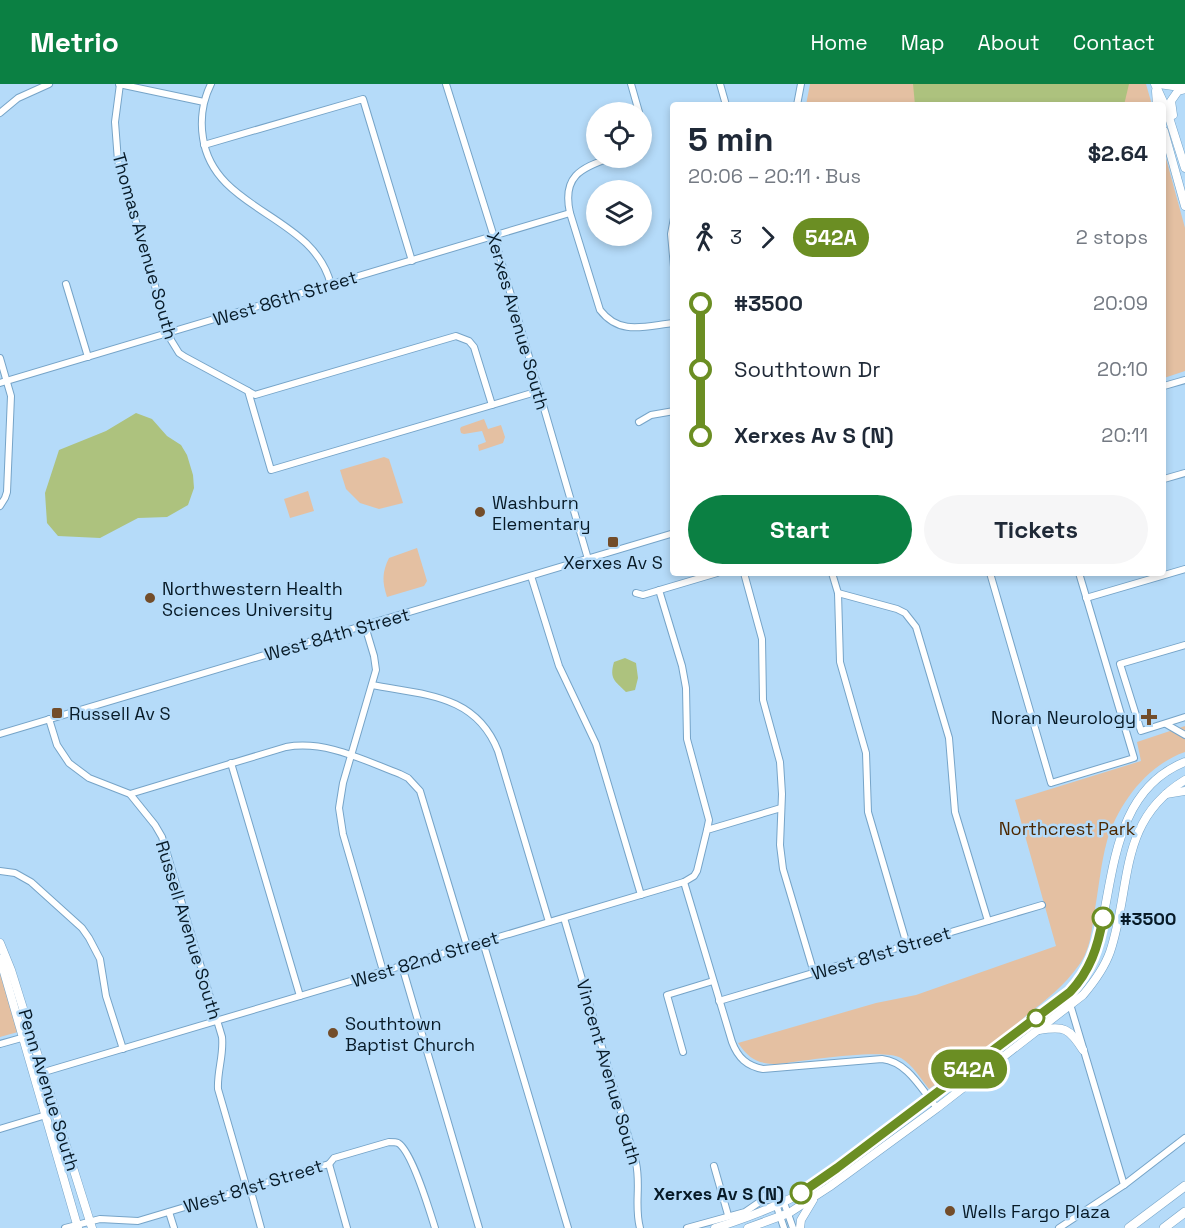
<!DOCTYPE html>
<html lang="en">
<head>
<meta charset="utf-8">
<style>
	:root { --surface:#fff; --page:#f6f6f7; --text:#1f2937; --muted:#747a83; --accent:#0b8043 }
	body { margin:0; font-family:"Space Grotesk",sans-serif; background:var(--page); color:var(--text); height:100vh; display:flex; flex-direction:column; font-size:22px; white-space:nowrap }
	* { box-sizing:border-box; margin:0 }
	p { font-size:20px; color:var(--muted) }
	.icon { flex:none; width:33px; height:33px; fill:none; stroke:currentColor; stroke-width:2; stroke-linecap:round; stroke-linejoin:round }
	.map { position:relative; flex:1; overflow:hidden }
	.side { position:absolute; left:670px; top:18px; width:496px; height:474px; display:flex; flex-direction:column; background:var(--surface); border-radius:6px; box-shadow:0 3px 9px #0003 }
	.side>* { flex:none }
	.badge { padding:0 12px; border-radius:20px; font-size:21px; line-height:39px }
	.tools { position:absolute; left:586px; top:18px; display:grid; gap:12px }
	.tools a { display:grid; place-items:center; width:66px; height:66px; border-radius:50%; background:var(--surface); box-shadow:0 3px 9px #0003; font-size:30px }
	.map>.badge { position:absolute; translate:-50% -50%; box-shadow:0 0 0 3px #fff }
	.legs { display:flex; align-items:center; gap:9px; height:66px; padding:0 18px; font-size:20px }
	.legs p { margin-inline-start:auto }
	.overview { display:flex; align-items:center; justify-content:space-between; height:102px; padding:0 18px }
	h1 { font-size:33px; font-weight:600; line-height:45px }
	.button { display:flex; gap:12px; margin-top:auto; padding:12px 18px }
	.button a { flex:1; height:69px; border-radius:36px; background:var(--accent); color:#fff; font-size:24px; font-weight:600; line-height:69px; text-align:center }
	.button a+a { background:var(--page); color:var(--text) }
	ul { padding:0 18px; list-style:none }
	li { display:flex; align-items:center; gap:21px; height:66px; font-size:22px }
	li i { display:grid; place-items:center; width:9px; height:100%; margin:0 8px; background:currentColor }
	li i::after { content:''; width:15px; height:15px; margin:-8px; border:4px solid; border-radius:50%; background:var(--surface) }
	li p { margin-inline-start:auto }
	li:first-child i { background:linear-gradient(#0000 50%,currentColor 0) }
	li:last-child i { background:linear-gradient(currentColor 50%,#0000 0) }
	header { display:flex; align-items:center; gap:36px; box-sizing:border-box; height:84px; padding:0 30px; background:var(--accent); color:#fff }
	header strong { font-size:28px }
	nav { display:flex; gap:33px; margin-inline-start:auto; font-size:21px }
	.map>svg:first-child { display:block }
</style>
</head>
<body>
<header>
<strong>Metrio</strong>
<nav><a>Home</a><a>Map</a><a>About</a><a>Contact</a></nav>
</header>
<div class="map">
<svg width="1185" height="1144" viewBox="0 0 1185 1144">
	<rect width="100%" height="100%" fill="#b5dbf9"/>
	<g fill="#e4c0a2">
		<path d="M810,0H1146L1152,21H806Z"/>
		<path d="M1164,67L1185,144V287L1164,294Z"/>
		<path d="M484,335L488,345L501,341L505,353L503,359L479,367L478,361L486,358L482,347L464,350L461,349L460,345L461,343Z"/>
		<path d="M384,373L389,375L403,419L379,425L360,419L346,405L340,386Z"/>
		<path d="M308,407L314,427L290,434L284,415Z"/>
		<path d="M417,464L427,497L424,502L387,513C382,498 382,488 389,474Z"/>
		<path d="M1185,642V668C1147,681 1118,720 1107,757C1101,779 1099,802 1095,825C1092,843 1091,865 1079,881C1065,901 1046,916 1027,931C996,958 963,982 929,1005C921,995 913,981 901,974C882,964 803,977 779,980C758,980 750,976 738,959L876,919L916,911L1056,862L1015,716L1141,677L1137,658Z"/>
		<path d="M0,888L18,948L0,953Z"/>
	</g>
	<g fill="#adc27e">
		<path d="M913,0H1129L1124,21H915Z"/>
		<path d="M136,329L152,335L167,352L181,361L187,371L193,391L194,404L188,421L167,433L138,434L100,454L58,452L47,439L45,409L59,366L106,347Z"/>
		<path d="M625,574L636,579L638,594L635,606L626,608C615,597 609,595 614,578Z"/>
	</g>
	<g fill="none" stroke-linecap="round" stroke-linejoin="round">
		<defs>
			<g id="minor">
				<path d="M119,0L204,18"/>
				<path d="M120,0L115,38L118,77L171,256L179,269L185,273L248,307L271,386L539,307"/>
				<path d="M211,0C203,16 200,36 203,54C214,128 314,130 331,201"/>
				<path d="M446,0L494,153L588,475"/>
				<path d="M631,0L639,28"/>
				<path d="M720,0L726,21"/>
				<path d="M797,21L801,0"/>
				<path d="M0,29L18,14L49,0"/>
				<path d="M204,61L363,15L412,177"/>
				<path d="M610,74C580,84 562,93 570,129L600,226C620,252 645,242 674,239"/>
				<path d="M674,134L671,150L674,183"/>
				<path d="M66,200L88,273"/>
				<path d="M0,274L11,312L7,408L5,414L0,422"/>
				<path d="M0,299L570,129"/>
				<path d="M1164,302L1185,296"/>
				<path d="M248,307L255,311L456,252L469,257L474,263L492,321"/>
				<path d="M639,338L651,331L674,327"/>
				<path d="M1164,395L1185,389"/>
				<path d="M744,489L762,555L763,616L780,678L782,710L780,761L783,785L814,889"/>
				<path d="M832,489L838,509L840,578L866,669L868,728L907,861"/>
				<path d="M990,489L1051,699L1134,674L1079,489"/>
				<path d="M531,492L559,582L596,660L641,811"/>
				<path d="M659,506L682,582L686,604L687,655L709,736L707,746"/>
				<path d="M636,509L643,511L717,489"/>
				<path d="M838,509L897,525L905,529L916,543L949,654L955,728L988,837"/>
				<path d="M1086,514L1185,485"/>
				<path d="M365,542L374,572L376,586L343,699L339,724L343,750L383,887"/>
				<path d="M1185,561L1120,580L1141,647L1185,633"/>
				<path d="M372,601C424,611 476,610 498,667L549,838"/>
				<path d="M49,635L57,661L69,679L89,694L130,710L155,741L162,753L222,953C224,971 217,987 218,1005L247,1105"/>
				<path d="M1166,640L1185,651"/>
				<path d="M0,650L674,449"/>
				<path d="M231,679L300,912"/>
				<path d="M130,710L286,663C326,656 363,676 400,690L408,694L420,707L467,862"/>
				<path d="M0,787L15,789L31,798L82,844L89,854L100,875L106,912L123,965"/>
				<path d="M684,798L732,958C738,974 747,982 763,985L882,975C908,978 921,1005 937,1024"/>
				<path d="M564,834L636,1079C641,1102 634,1122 640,1144"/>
				<path d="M483,858L568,1144"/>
				<path d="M402,882L479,1144"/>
				<path d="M719,917L1042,821"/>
				<path d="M0,960L25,953"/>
				<path d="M683,968L667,911L713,897"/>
				<path d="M34,991L684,798L694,792L697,787L707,746L781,724"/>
				<path d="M0,1045L56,1028"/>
				<path d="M329,1080L347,1144"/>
				<path d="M714,1082L728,1131"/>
				<path d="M1124,1101L1185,1054"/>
				<path d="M250,1104L261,1144"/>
				<path d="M761,1117L773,1115L775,1117L784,1144"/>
				<path d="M169,1128L174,1144"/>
				<path d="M65,1144L100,1135L138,1137L329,1080L334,1074L389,1058C391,1058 396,1058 398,1059C412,1067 430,1128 435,1144"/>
				<path d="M687,1144L745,1128L761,1117L763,1113L770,1109H776L782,1113L793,1144"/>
				<path d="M1059,1144L1124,1101L1067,910"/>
			</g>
			<g id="major">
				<path d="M1155,0L1166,24L1185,84"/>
				<path d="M1159,0L1173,2L1184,0"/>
				<path d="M1156,7L1157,21"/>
				<path d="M1173,31L1171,17L1178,7L1185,5"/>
				<path d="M1164,47L1185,122"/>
				<path d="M1166,710L1185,707"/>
				<path d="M0,859L11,886L92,1144"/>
				<path d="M3,874L4,888L78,1144"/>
				<path d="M1039,946C1065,942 1069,944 1083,966"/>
				<path d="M715,1144C750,1133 782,1121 814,1102L1070,908C1079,898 1088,887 1093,874C1100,860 1101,844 1104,829C1115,772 1122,703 1185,678"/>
				<path d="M748,1144L789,1129L829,1103L937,1024L1083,911C1094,898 1104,885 1110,868C1132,803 1117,737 1185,696"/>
				<path d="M800,1144L801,1136L813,1116"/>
			</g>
			<g id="highway">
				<path d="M1129,1144L1185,1102"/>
				<path d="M1164,1144L1185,1128"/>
			</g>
		</defs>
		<use href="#minor" stroke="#76a4c8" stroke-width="8"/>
		<use href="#major" stroke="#76a4c8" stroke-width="9"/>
		<use href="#highway" stroke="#76a4c8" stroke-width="10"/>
		<use href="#minor" stroke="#fff" stroke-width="6"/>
		<use href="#major" stroke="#fff" stroke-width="8"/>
		<use href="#highway" stroke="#fff" stroke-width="9"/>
	</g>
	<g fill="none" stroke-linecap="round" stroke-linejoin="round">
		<defs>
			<path id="line-1" d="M801,1109L837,1084L1070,908C1090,887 1098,863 1103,834"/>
		</defs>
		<use href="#line-1" stroke="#fff" stroke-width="14"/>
		<use href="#line-1" stroke="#6b8e23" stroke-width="9"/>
	</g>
	<g fill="#734d2a" stroke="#b5dbf9" stroke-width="2">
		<circle cx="480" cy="428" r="6"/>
		<rect x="607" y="452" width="12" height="12" rx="3"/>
		<circle cx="150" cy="514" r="6"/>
		<rect x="51" y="623" width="12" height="12" rx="3"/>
		<path d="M1146 624h6v6h6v6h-6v6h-6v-6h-6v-6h6z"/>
		<circle cx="333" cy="949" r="6"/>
		<circle cx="950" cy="1127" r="6"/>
	</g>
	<g fill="#fff" stroke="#6b8e23" stroke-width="3">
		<circle cx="1103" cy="834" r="10"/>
		<circle cx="1036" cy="934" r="8"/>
		<circle cx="801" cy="1109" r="10"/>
	</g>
	<g text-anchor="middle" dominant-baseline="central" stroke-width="5" stroke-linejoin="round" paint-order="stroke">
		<g font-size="18" fill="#071a27" stroke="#b5dbf9">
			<text transform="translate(145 162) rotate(74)">Thomas Avenue South</text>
			<text transform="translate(285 214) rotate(-17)">West 86th Street</text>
			<text transform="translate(518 237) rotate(74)">Xerxes Avenue South</text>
			<text transform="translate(337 550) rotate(-16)">West 84th Street</text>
			<text transform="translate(189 846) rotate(73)">Russell Avenue South</text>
			<text transform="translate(881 869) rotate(-17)">West 81st Street</text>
			<text transform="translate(425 875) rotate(-17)">West 82nd Street</text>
			<text transform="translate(609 988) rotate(74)">Vincent Avenue South</text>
			<text transform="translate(49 1006) rotate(73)">Penn Avenue South</text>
			<text transform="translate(253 1102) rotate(-17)">West 81st Street</text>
		</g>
		<g font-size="18" fill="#071a27" stroke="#b5dbf9" text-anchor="start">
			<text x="492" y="418">Washburn<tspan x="492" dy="21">Elementary</tspan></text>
			<text x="613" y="478" text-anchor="middle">Xerxes Av S</text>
			<text x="162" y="504">Northwestern Health<tspan x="162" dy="21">Sciences University</tspan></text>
			<text x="69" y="629">Russell Av S</text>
			<text x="1136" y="633" text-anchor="end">Noran Neurology</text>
			<text x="345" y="939">Southtown<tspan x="345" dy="21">Baptist Church</tspan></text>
			<text x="962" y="1127">Wells Fargo Plaza</text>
		</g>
		<g font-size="18" fill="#4b2700" stroke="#b5dbf9">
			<text x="1067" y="744">Northcrest Park</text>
		</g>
		<g font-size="18" font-weight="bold" fill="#071a27" stroke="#b5dbf9" text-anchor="start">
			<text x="1120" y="834">#3500</text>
			<text x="784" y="1109" text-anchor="end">Xerxes Av S (N)</text>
		</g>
	</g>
</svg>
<div class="tools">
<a><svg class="icon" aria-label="locate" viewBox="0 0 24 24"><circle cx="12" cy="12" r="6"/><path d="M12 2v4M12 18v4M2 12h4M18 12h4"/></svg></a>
<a><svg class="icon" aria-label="layers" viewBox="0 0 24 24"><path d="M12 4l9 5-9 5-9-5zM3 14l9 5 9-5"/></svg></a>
</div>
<b class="badge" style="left:969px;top:985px;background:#6b8e23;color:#fff">542A</b>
<section class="side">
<div class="overview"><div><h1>5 min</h1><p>20:06 – 20:11 · Bus</p></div><b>$2.64</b></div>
<div class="legs"><svg class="icon" aria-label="walk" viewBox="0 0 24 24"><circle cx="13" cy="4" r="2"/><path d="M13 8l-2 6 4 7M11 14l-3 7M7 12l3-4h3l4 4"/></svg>3<svg class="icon" aria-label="forward" viewBox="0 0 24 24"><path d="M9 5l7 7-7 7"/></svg><b class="badge" style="background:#6b8e23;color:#fff">542A</b><p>2 stops</p></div>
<ul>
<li><i style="color:#6b8e23"></i><b>#3500</b><p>20:09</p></li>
<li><i style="color:#6b8e23"></i><span>Southtown Dr</span><p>20:10</p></li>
<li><i style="color:#6b8e23"></i><b>Xerxes Av S (N)</b><p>20:11</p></li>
</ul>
<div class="button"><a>Start</a><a>Tickets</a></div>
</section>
</div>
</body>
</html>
